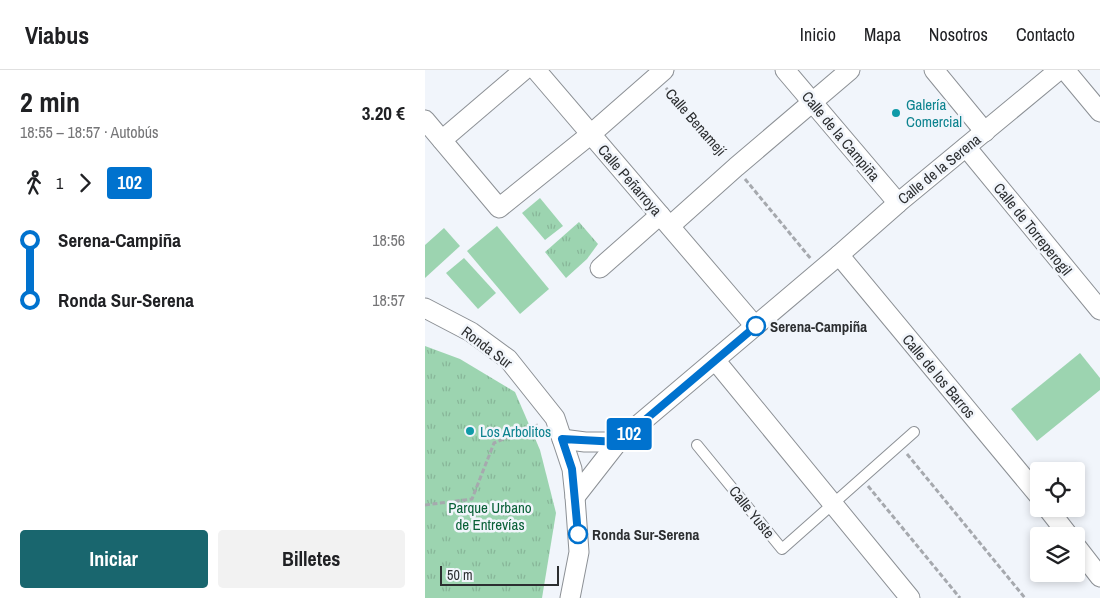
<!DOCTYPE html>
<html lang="es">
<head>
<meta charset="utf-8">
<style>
	:root { --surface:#fff; --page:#f2f2f2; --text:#202124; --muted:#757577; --line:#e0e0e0; --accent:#19666e }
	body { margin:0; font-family:"Archivo Narrow",sans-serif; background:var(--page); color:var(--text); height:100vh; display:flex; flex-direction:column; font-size:19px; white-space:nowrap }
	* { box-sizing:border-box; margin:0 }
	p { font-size:16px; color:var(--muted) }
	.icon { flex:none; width:28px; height:28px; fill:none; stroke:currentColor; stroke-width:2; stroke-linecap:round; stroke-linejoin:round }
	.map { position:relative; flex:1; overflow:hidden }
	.panel { display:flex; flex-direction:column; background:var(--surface); width:425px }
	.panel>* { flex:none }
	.badge { padding:0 10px; border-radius:4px; font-size:18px; line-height:32px }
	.tools { position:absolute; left:605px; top:392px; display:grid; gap:10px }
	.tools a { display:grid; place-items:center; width:55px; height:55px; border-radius:5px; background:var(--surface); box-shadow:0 2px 8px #0003; font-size:25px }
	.scale { position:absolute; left:15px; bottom:12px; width:119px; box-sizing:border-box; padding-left:5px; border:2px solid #2c2e30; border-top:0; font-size:14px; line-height:18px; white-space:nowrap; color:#2c2e30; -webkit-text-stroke:4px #f1f5fb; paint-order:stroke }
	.map>.badge { position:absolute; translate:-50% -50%; box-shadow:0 0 0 2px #fff }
	.legs { display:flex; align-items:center; gap:8px; height:55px; padding:0 20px; font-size:16px }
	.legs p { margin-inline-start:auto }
	.headline { display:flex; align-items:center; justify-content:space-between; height:85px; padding:0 20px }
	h1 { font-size:28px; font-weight:700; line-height:38px }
	.action { display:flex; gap:10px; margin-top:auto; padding:10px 20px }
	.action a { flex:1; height:58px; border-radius:5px; background:var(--accent); color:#fff; font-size:20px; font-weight:700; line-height:58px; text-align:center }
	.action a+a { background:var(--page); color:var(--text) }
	ul { padding:0 20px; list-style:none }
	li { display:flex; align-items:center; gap:18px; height:60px; font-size:19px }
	li i { display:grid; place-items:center; width:8px; height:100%; margin:0 6px; background:currentColor }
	li i::after { content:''; width:12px; height:12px; margin:-6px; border:4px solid; border-radius:50%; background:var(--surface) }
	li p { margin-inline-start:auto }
	li:first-child i { background:linear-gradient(#0000 50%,currentColor 0) }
	li:last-child i { background:linear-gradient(currentColor 50%,#0000 0) }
	header { display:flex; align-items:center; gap:30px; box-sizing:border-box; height:70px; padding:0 25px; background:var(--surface); border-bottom:1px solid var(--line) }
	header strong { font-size:24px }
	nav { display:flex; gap:28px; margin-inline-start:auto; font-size:18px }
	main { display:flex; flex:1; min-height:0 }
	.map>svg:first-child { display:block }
</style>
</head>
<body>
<header>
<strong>Viabus</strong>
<nav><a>Inicio</a><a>Mapa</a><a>Nosotros</a><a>Contacto</a></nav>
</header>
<main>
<section class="panel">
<div class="headline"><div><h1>2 min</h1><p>18:55 – 18:57 · Autobús</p></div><b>3.20 €</b></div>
<div class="legs"><svg class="icon" aria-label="walk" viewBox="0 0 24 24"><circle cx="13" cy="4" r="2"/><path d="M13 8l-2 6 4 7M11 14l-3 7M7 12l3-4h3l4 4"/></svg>1<svg class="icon" aria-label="forward" viewBox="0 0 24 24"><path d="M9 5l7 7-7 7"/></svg><b class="badge" style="background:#0072ce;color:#fff">102</b></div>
<ul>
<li><i style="color:#0072ce"></i><b>Serena-Campiña</b><p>18:56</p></li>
<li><i style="color:#0072ce"></i><b>Ronda Sur-Serena</b><p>18:57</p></li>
</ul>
<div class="action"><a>Iniciar</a><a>Billetes</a></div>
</section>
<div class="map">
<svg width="675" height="528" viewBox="0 0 675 528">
	<defs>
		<pattern id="grass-tufts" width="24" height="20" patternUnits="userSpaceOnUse" patternTransform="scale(1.25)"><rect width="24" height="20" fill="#9cd4b0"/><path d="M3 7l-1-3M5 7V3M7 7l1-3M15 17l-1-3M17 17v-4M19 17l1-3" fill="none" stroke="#87b698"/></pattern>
	</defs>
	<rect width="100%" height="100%" fill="#f1f5fb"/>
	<g fill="url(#grass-tufts)">
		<path d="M115,128L138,156L120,170L97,143Z"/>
		<path d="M154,152L173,174L162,189L141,208L120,182Z"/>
		<path d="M0,276L35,289L90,322L115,380L131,443L117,528H0Z"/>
	</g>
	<g fill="#9cd4b0">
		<path d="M72,156L124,219L95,244L42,181Z"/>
		<path d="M19,158L35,176L0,208V175Z"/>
		<path d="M39,188L71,223L53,239L21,203Z"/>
		<path d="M655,283L675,308V320L612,371L586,339Z"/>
	</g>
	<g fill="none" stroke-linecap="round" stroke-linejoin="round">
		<defs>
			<path id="lane" d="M272,375L357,479L489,362"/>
			<g id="street">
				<path d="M111,0L330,256"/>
				<path d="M360,0L473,133"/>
				<path d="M509,0L560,62"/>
				<path d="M640,0L675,42"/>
				<path d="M0,50L74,138L166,64L239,0"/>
				<path d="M17,70L99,0"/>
				<path d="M541,77L675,240"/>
				<path d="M245,156L311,97L425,0"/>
				<path d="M414,185L614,426"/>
				<path d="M175,198L235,145"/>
				<path d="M0,238L46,262L83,289L130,348L147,399L150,427L154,482L145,528"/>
				<path d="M290,290L485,528"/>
				<path d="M137,369L160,372H193"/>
				<path d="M150,427L193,372L414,185L473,133L634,0"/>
				<path d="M623,439L644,466"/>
				<path d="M651,476L675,507"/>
			</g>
		</defs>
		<use href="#lane" stroke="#8c9095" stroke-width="12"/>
		<use href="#street" stroke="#8c9095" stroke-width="21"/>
		<g stroke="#a6a9ae" stroke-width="3" stroke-dasharray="5 2.5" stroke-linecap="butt">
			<path d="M241,18L300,85"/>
			<path d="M320,109L386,189"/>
			<path d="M482,384L600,528"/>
			<path d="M443,416L535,528"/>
			<path d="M0,435L47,429L69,373L115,354"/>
		</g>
		<use href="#lane" stroke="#fff" stroke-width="10"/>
		<use href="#street" stroke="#fff" stroke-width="19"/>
	</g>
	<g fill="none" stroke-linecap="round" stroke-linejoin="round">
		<defs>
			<path id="line-1" d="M153,464L147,399L137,369L194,372L331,256"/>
		</defs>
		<use href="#line-1" stroke="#fff" stroke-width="11"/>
		<use href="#line-1" stroke="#0072ce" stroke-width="8"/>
	</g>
	<g fill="#0f9aa8" stroke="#f1f5fb" stroke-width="2">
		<circle cx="471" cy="43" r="5"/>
		<circle cx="45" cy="361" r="5"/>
	</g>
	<g fill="#fff" stroke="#0072ce" stroke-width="2.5">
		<circle cx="331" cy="256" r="9"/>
		<circle cx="153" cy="464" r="9"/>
	</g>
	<g text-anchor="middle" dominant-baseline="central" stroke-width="5" stroke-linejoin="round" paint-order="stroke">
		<g font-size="15" fill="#0d838f" stroke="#f1f5fb" text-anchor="start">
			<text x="481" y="34">Galería<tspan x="481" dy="17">Comercial</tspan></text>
			<text x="55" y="361">Los Arbolitos</text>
		</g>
		<g font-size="15" fill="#2c2e30" stroke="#f1f5fb">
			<text transform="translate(271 52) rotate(49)">Calle Benamejí</text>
			<text transform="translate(416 66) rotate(50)">Calle de la Campiña</text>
			<text transform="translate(514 99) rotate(-39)">Calle de la Serena</text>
			<text transform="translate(205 110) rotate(49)">Calle Peñarroya</text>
			<text transform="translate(608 159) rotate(51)">Calle de Torreperogil</text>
			<text transform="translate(62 277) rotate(37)">Ronda Sur</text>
			<text transform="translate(514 306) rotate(50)">Calle de los Barros</text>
			<text transform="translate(327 442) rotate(51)">Calle Yuste</text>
		</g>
		<g font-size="15" font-weight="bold" fill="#2c2e30" stroke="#f1f5fb" text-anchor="start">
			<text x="345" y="256">Serena-Campiña</text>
			<text x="167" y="464">Ronda Sur-Serena</text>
		</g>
		<g font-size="15" fill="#096037" stroke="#f1f5fb">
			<text x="65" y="437">Parque Urbano<tspan x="65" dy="17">de Entrevías</tspan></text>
		</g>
	</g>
</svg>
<div class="tools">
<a><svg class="icon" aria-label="locate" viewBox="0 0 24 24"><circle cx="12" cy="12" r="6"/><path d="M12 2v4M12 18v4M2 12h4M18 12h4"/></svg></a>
<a><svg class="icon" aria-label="layers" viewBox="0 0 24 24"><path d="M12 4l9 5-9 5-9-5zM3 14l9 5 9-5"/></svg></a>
</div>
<div class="scale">50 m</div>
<b class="badge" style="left:204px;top:364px;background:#0072ce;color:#fff">102</b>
</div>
</main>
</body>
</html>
